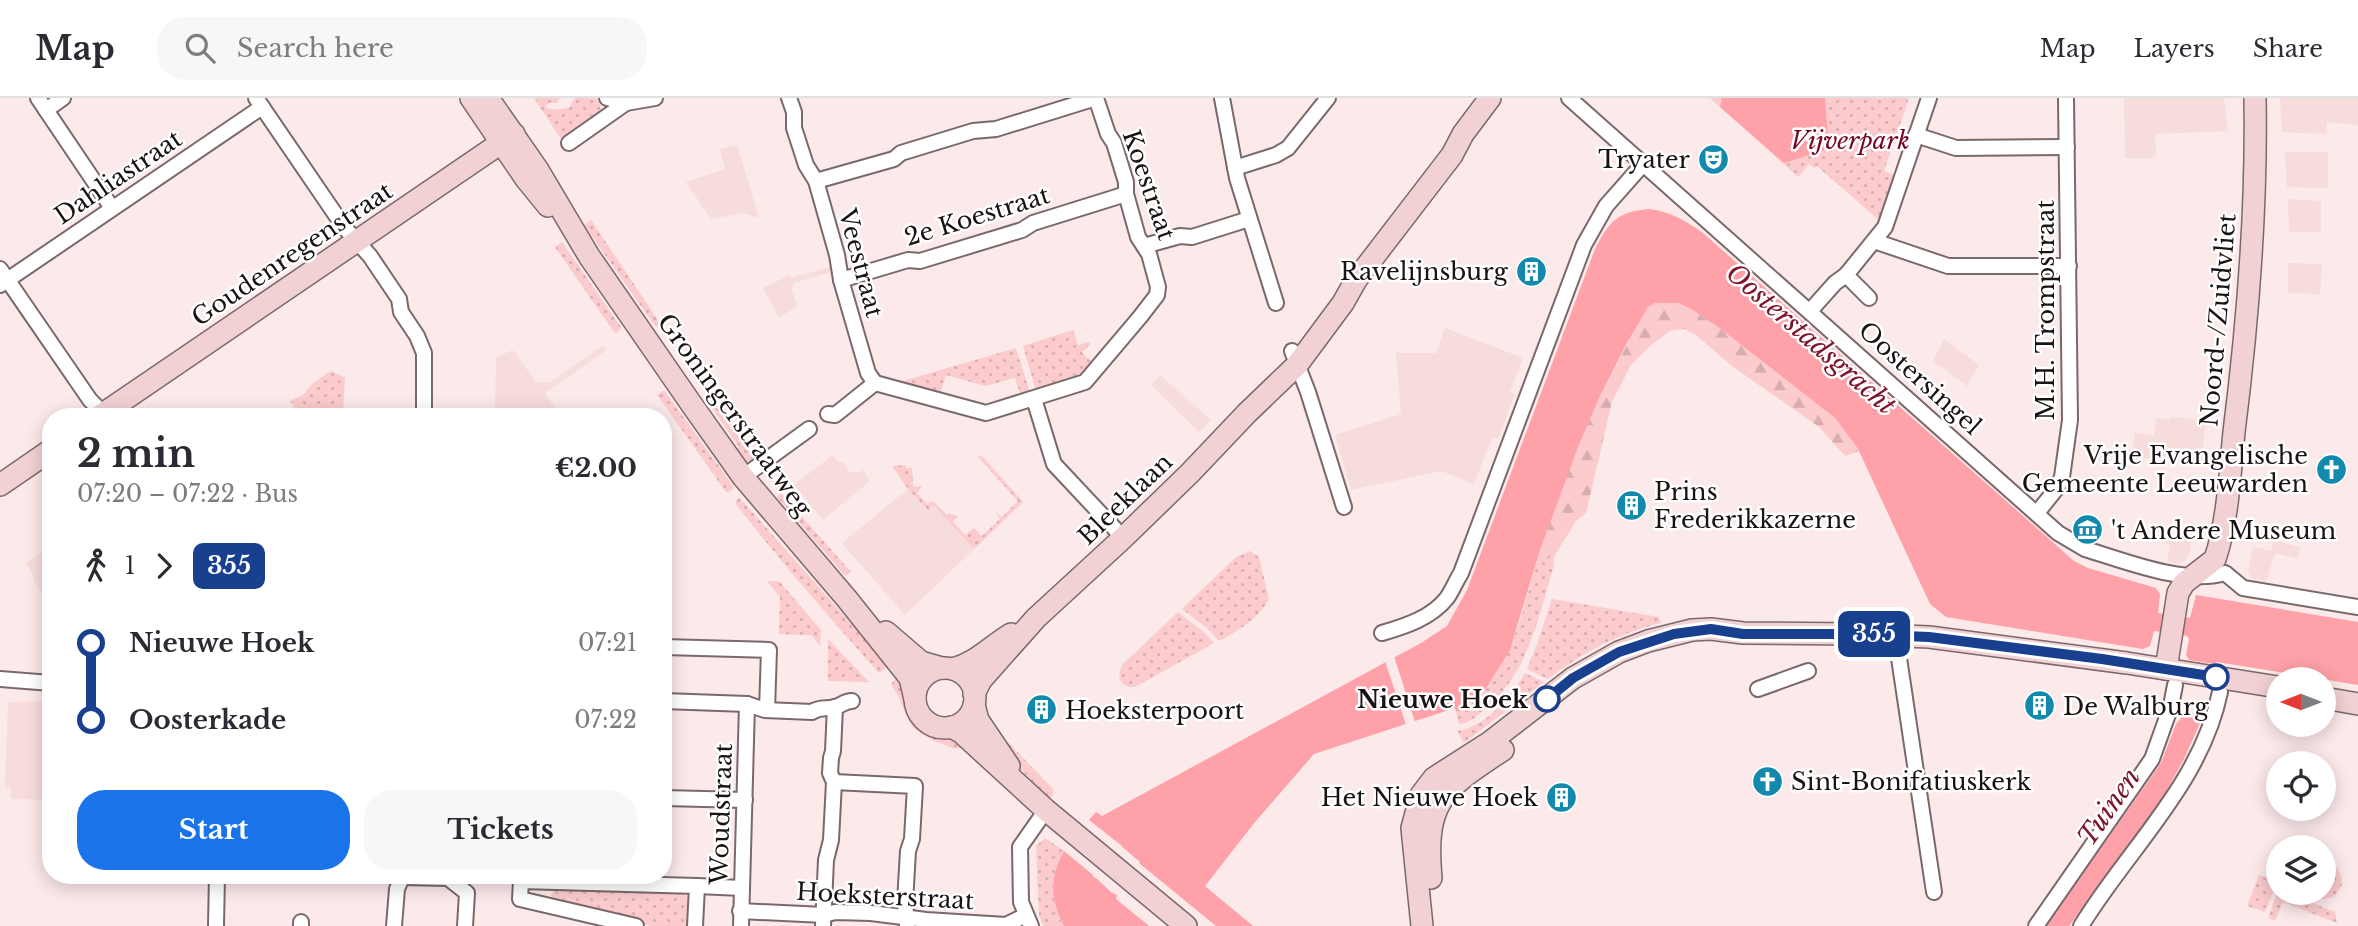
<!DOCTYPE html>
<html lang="en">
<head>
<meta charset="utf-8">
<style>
	:root { --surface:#fff; --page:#f7f7f7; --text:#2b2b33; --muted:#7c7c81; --line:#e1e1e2; --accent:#1a73e8 }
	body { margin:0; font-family:"Libre Baskerville",serif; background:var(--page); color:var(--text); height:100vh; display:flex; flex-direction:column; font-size:26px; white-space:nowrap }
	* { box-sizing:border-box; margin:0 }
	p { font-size:23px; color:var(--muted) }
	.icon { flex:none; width:38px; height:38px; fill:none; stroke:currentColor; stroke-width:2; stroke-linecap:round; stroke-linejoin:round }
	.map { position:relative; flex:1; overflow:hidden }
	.details { position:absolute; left:42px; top:310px; width:630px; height:476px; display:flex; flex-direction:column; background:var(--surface); border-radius:28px; box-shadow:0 4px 18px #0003 }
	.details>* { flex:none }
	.badge { padding:0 14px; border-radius:10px; font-size:24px; line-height:46px }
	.needle { width:46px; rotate:270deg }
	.tools { position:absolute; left:2266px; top:569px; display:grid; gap:14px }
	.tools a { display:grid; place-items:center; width:70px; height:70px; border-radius:50%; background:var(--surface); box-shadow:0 4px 18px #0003; font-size:35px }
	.map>.badge { position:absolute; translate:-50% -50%; box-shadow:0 0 0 4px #fff }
	.legs { display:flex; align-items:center; gap:10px; height:77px; padding:0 35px; font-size:23px }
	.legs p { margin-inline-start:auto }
	.headline { display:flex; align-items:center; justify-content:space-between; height:119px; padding:0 35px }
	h1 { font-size:38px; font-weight:800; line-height:52px }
	.primary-button { display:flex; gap:14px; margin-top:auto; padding:14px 35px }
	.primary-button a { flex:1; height:80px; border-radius:28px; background:var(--accent); color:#fff; font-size:28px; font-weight:800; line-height:80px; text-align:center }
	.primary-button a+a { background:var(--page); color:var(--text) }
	ul { padding:0 35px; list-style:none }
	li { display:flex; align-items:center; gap:24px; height:77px; font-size:26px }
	li i { display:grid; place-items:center; width:10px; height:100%; margin:0 9px; background:currentColor }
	li i::after { content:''; width:18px; height:18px; margin:-9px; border:5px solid; border-radius:50%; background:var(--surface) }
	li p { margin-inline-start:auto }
	li:first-child i { background:linear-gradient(#0000 50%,currentColor 0) }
	li:last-child i { background:linear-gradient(currentColor 50%,#0000 0) }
	header { display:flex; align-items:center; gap:42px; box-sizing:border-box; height:98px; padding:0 35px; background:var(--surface); border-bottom:2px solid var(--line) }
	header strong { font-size:33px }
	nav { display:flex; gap:38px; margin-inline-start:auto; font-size:24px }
	.search { width:490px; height:63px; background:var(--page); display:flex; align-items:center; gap:18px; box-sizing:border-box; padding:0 24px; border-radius:28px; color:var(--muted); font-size:26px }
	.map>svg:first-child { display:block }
</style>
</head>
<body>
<header>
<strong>Map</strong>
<div class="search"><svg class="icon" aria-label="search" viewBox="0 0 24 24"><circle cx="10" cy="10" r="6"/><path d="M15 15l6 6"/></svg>Search here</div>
<nav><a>Map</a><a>Layers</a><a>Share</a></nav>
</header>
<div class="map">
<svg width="2358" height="828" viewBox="0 0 2358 828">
	<defs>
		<pattern id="green-dots" width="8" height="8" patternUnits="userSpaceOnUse" patternTransform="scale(1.75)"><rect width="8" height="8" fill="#fbcbcd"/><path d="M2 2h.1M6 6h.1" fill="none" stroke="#d7adaf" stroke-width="1.8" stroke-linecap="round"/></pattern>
		<pattern id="forest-firs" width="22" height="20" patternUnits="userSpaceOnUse" patternTransform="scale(1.75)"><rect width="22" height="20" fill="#fbcbcd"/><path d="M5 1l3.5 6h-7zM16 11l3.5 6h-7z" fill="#d7adaf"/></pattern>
	</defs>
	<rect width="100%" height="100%" fill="#fce9ea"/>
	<g fill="#f7dcdc">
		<path d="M2124,0H2224L2228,33L2155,36L2156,57L2151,60H2125Z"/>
		<path d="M2280,0H2358V27L2327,24L2326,36L2282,34Z"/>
		<path d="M737,47L759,120L743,115L711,121L686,84L725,71L720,51Z"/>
		<path d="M2285,54H2328V90L2287,89Z"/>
		<path d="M2288,101L2321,103V134H2289Z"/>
		<path d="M2288,165L2322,166L2320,196L2288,195Z"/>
		<path d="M832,168L834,175L831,174L794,185L792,191L797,208L779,220L763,190L790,177L791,180Z"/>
		<path d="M1445,230L1523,260L1510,294L1515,296L1498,341L1492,339L1474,386L1441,373L1351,392L1335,337L1401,316L1396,255H1436Z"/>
		<path d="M1944,241L1979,267L1967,288L1933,263Z"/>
		<path d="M604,247L607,252L545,295L555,310L552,311V314L495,313L496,259L513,252L536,284L549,285Z"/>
		<path d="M1160,277L1211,322L1199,334L1151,287Z"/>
		<path d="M2170,319L2206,322L2201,367L2132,359L2135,335L2154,337L2156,320L2170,322Z"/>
		<path d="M833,357L839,365L842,364L845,366L848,373L858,375L863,372L870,383L823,422L794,387Z"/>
		<path d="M908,391L928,411L933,407L974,451L905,517L842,445Z"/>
		<path d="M2165,437L2191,440L2190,457H2188L2186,462L2179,466L2167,463L2170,446L2165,445Z"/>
		<path d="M2274,442L2300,449L2298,461L2275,455L2266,484L2251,480L2248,473L2253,449L2271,453Z"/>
		<path d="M51,448V504H48L34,483L33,476L26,465Z"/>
		<path d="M51,603V702L11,701V690L5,689L8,604Z"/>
	</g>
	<g fill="url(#green-dots)">
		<path d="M534,0H560L557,5H549L546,7L547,10L555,12L569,10L575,0H595L599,4L601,11L561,41Z"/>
		<path d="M1710,0H1909L1884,73L1896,78L1880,123L1817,68L1814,70L1809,66L1798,79Z"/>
		<path d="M591,122L660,225L658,229L655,228L584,127Z"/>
		<path d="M562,144L621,229L618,235L614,234L555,149Z"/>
		<path d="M1073,232L1078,247L1089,244L1090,246L1082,255L1091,263C1078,284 1059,285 1036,293L1023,248Z"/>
		<path d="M1016,250L1030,295L1021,298L1015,280L985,288L946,277L940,296L904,287L903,283Z"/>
		<path d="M331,273L345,280L343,318H297V314L290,303L303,297L312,286Z"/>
		<path d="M664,292L733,388V391L729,394H726L657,297Z"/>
		<path d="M711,303L715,304L753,359L750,365L743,364L735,352L739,349L709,306Z"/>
		<path d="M977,358L983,359L1023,404L974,451L933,407L928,412L908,391L892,368L906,367V370H912L913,388L921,389L917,395L927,406L933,403L948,418L950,416L958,418L953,424L965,437L974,430L982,438L1000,421L995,414L1002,419L1018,403Z"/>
		<path d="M781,395L851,474L845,478L777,399Z"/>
		<path d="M739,399L855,530L859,526L888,567L881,574H878C829,519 781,464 735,405Z"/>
		<path d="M1250,453L1259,459L1269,501C1259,520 1237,534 1219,543L1207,530L1182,511L1236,459Z"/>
		<path d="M1539,455L1545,461L1554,459V467C1538,520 1528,577 1483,613C1476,619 1469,625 1459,626L1456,613C1464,613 1469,608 1474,602C1515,564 1524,506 1539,455Z"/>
		<path d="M767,483H779L821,532L820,548L811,537L779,536L780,499Z"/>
		<path d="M1552,501L1659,519L1661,525C1619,535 1582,555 1548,581L1527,571L1536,549Z"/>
		<path d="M1178,514L1204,534L1214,545L1135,589C1119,590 1116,577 1123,566Z"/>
		<path d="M828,541L869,584L828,583Z"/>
		<path d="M1525,575L1544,584L1464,645L1457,633C1485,629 1512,599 1525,575Z"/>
		<path d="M898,578L910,614L917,625L930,635L949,638L964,649C956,652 951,650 943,646C898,629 913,619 891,586Z"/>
		<path d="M1000,636L1053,691V697L1049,701L1010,660Z"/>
		<path d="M1045,740L1064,753C1049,779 1050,802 1064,828H1044L1039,818L1036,748Z"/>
		<path d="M2324,764C2337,766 2342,774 2342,787L2334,799L2320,801L2309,795L2324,794Z"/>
		<path d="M2259,777L2277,784L2265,814L2247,808Z"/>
		<path d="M555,791L683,792L692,810L690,828H651L554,804L551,797Z"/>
		<path d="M2278,792V794L2293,795L2292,797L2335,814L2337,825L2283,804L2275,823L2268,820Z"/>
	</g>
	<path fill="url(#forest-firs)" d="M1654,205H1678L1691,211L1721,231L1835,320L1859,353L1845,358L1819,329L1732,268L1696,237L1684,231L1670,233L1651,247L1631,267L1612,304L1586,415L1576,423L1554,459L1545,461L1539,455L1577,349L1599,300L1640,222L1648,209Z"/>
	<g fill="#fea1a8">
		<path d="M1722,0H1825L1828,41L1825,52L1784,65L1720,9Z"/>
		<path d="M1648,111C1670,113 1686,123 1703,135L2074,463L2088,470L2156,490L2160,496L2158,515L2190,520L2196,497L2358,524V587L2217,564L2214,566L2189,562L2186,557L2189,541L2187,538L2154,533L2150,548L2143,551L1946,519L1930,506L1858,351L1835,320L1721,231L1691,211L1678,205H1655L1648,209L1627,245L1599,300L1578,349L1539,455L1510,552L1487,589L1461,613H1456L1455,610L1314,656L1255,724L1205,788L1253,828H1216L1139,765L1138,761L1113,795L1117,797L1116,801L1149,828H1064C1050,802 1049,779 1064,753L1093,777V779L1122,748L1089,722L1096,714L1102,718L1421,545L1447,528L1467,492L1595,151C1609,124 1617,114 1648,111Z"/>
		<path d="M2186,614L2200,617L2201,623L2183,663L2164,697L2069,828H2046L2161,665L2176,626Z"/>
	</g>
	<g fill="#fce9ea">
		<path d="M1394,558L1415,624L1406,627L1385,563Z"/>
		<path d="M1119,746L1140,764L1117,792L1112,795L1096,780L1093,779V777Z"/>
	</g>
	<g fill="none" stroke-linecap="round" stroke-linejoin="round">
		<defs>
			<g id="street">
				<path d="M38,0L112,110"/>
				<path d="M256,0L344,129L370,158L399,201L401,214L417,238L424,255V318"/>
				<path d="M607,0L626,5L655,0"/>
				<path d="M789,0L794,14V30L806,67L816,83L837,157L841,182L868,275L875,285L835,317L828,316"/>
				<path d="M1222,0L1237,80L1276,205"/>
				<path d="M1569,0L2058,435L2085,451C2126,463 2183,487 2225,475L2243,490L2358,509"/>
				<path d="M46,12L63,0"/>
				<path d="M1916,37L1956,50L2067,49"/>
				<path d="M569,45L626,5"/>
				<path d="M1235,70L1276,57L1288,50L1328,0"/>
				<path d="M816,83L894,61L901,55L973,33L996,31L1096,0"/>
				<path d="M1874,143L1948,168H2069"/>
				<path d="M1144,148L1180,138L1192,139L1249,121"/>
				<path d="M0,171L90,302L106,318"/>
				<path d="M1846,177L1869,200"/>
				<path d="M841,182L908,162L920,163L1022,132L1033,125L1126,96"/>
				<path d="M0,187L262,9"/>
				<path d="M1810,213L1835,185L1846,177L1885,129L1929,0"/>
				<path d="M1292,253L1308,294L1344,409"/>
				<path d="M875,285L986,315L1085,284L1140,219L1157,197L1158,189L1149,156L1138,139L1126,96V84L1114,45L1108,36L1096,0"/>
				<path d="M1034,301L1054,366L1115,431L1122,441"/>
				<path d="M743,379L809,331"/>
				<path d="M2037,415L2057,390L2062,379L2070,322L2066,0"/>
				<path d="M1382,535C1406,528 1431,520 1447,500C1452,493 1456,483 1461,475L1584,147L1606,108L1644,65"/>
				<path d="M1900,537L1899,560L1934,794"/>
				<path d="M663,549L769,552L767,612"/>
				<path d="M0,581L51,585"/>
				<path d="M1758,591L1808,573"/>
				<path d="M663,603L747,606L765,612L812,614C821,608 826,612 835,609C843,607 844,603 852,603"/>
				<path d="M834,684L915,688L912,741L908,753L905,804L907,827"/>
				<path d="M663,700L745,702"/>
				<path d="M369,777H384"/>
				<path d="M518,777L521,783L520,801L636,828"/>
				<path d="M403,779L448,780L467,795L465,828"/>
				<path d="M521,783L697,788L695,828"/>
				<path d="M697,788L742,790"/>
				<path d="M740,813L824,817L835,814L871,815L926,822L1006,827L1026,817"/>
				<path d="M216,828L217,777"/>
				<path d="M301,828V824"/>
				<path d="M394,828L397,791L403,777"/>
				<path d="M741,828L747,606"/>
				<path d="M823,828L826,762L831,742L834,684L830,675L831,660L833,653L835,609"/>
				<path d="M1031,828L1021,804L1020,749L1046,712"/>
				<path d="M2036,828L2152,661L2171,608L2175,587"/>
				<path d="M2081,828C2128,751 2201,686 2220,594"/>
			</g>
			<g id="secondary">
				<path d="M471,0L526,81L548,108"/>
				<path d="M488,0L538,72L589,158L692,307L743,379L847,501L910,580L915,601"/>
				<path d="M100,318L514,36"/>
				<path d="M0,387L51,352"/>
				<path d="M886,534L921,564L942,570"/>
				<circle cx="945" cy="600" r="30"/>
				<path d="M953,571C976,565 991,548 1011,536"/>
				<path d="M2166,571L2178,495L2184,485L2215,461C2228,423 2230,374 2234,334C2248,223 2257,112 2255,0"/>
				<path d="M974,596L981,582L1036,520L1122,441L1190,375L1247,315L1297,267L1343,205L1356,182L1452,57L1463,36L1490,0"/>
				<path d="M2324,600L2358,606"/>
				<path d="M974,607L978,622L1009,668"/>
				<path d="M952,629L962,635L1046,712L1186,828"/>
				<path d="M1431,780C1424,702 1443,692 1503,652"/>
				<path d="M1422,828L1412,730L1421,697L1434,680L1490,644L1573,580L1619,554L1648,543L1692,532L1711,531L1743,535L1856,536L1929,539L2127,565L2278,589"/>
			</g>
		</defs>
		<use href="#street" stroke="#7a696a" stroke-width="18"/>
		<use href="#secondary" stroke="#7a696a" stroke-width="24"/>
		<use href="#street" stroke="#fff" stroke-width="14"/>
		<use href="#secondary" stroke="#f2d1d4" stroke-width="21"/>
	</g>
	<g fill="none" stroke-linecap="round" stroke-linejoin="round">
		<defs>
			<path id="line-1" d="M1547,601L1573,580L1619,554L1674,536L1711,531L1743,536H1856L1929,539L2102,561L2216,579"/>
		</defs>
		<use href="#line-1" stroke="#fff" stroke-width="16"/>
		<use href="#line-1" stroke="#19408f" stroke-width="10"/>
	</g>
	<defs>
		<symbol id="theatre-disc" viewBox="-11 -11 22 22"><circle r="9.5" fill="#1389ad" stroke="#fff"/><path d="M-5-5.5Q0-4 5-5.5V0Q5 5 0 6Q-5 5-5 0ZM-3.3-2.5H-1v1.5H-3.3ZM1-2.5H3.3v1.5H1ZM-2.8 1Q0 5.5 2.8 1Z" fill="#fff"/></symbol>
		<symbol id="building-disc" viewBox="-11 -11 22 22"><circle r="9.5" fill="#1389ad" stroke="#fff"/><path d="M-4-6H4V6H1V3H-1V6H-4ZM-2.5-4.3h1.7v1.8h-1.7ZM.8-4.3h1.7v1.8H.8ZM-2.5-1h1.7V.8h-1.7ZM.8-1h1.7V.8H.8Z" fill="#fff"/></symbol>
		<symbol id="church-disc" viewBox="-11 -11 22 22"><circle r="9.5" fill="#1389ad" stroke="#fff"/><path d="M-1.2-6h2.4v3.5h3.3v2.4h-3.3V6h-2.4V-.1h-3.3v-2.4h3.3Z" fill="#fff"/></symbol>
		<symbol id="museum-disc" viewBox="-11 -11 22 22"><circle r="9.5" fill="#1389ad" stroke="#fff"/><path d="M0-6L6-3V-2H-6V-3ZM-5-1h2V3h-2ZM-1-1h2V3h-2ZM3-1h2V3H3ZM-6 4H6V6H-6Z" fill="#fff"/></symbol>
	</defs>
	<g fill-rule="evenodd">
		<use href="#theatre-disc" x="1696" y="44" width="35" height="35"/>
		<use href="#building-disc" x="1514" y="156" width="35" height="35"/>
		<use href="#church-disc" x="2314" y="354" width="35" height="35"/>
		<use href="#building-disc" x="1614" y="390" width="35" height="35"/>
		<use href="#museum-disc" x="2070" y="414" width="35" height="35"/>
		<use href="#building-disc" x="2022" y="590" width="35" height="35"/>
		<use href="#building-disc" x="1024" y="594" width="35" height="35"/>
		<use href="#church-disc" x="1750" y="666" width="35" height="35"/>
		<use href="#building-disc" x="1544" y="682" width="35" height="35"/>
	</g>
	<g fill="#fff" stroke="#19408f" stroke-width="3.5">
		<circle cx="2216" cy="579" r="12"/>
		<circle cx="1547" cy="601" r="12"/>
	</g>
	<g text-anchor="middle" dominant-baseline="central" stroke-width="5" stroke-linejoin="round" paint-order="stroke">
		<g font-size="24" font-style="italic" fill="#740423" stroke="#fff">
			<text x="1850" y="42">Vijverpark</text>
		</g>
		<g font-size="24" fill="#1a1314" stroke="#fff" text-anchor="start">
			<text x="1690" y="61" text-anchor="end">Tryater</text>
			<text x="1508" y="173" text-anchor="end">Ravelijnsburg</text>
			<text x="2308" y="357" text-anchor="end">Vrije Evangelische<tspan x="2308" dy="28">Gemeente Leeuwarden</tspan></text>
			<text x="1654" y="393">Prins<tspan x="1654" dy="28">Frederikkazerne</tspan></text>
			<text x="2111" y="432">'t Andere Museum</text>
			<text x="2063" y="608">De Walburg</text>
			<text x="1065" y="612">Hoeksterpoort</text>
			<text x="1791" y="683">Sint-Bonifatiuskerk</text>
			<text x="1538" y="699" text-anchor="end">Het Nieuwe Hoek</text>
		</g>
		<g font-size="24" fill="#1a1314" stroke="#fff">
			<text transform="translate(118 79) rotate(-34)">Dahliastraat</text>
			<text transform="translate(1149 87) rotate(71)">Koestraat</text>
			<text transform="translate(977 118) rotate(-17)">2e Koestraat</text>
			<text transform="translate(292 156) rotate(-34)">Goudenregenstraat</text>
			<text transform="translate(861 165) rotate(75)">Veestraat</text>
			<text transform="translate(2045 212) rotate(-90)">M.H. Trompstraat</text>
			<text transform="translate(2218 222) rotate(-85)">Noord-/Zuidvliet</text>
			<text transform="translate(1920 280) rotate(42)">Oostersingel</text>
			<text transform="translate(735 317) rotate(54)">Groningerstraatweg</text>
			<text transform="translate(1125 401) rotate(-44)">Bleeklaan</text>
			<text transform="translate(721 716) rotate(-88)">Woudstraat</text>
			<text transform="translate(885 798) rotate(3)">Hoeksterstraat</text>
		</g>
		<g font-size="24" font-weight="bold" fill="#1a1314" stroke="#fff" text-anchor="end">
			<text x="1528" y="601">Nieuwe Hoek</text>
		</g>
		<g font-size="26" font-style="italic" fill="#80162c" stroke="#fff">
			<text transform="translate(1811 241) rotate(41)">Oosterstadsgracht</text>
			<text transform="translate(2109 709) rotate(-55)">Tuinen</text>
		</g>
	</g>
</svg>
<div class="tools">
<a><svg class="needle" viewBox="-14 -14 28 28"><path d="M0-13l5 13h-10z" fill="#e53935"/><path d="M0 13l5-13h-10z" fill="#7c7c81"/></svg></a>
<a><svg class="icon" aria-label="locate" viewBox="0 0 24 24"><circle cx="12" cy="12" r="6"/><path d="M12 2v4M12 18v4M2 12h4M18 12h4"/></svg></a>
<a><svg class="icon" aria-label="layers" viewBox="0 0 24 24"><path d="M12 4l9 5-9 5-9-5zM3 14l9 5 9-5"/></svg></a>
</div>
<b class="badge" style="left:1874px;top:536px;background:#19408f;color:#fff">355</b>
<section class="details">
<div class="headline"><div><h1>2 min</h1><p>07:20 – 07:22 · Bus</p></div><b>€2.00</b></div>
<div class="legs"><svg class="icon" aria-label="walk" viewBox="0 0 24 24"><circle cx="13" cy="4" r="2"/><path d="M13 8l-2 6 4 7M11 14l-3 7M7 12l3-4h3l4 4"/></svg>1<svg class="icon" aria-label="forward" viewBox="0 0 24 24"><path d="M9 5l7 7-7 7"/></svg><b class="badge" style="background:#19408f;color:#fff">355</b></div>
<ul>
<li><i style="color:#19408f"></i><b>Nieuwe Hoek</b><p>07:21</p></li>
<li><i style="color:#19408f"></i><b>Oosterkade</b><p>07:22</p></li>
</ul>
<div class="primary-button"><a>Start</a><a>Tickets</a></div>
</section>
</div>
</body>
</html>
